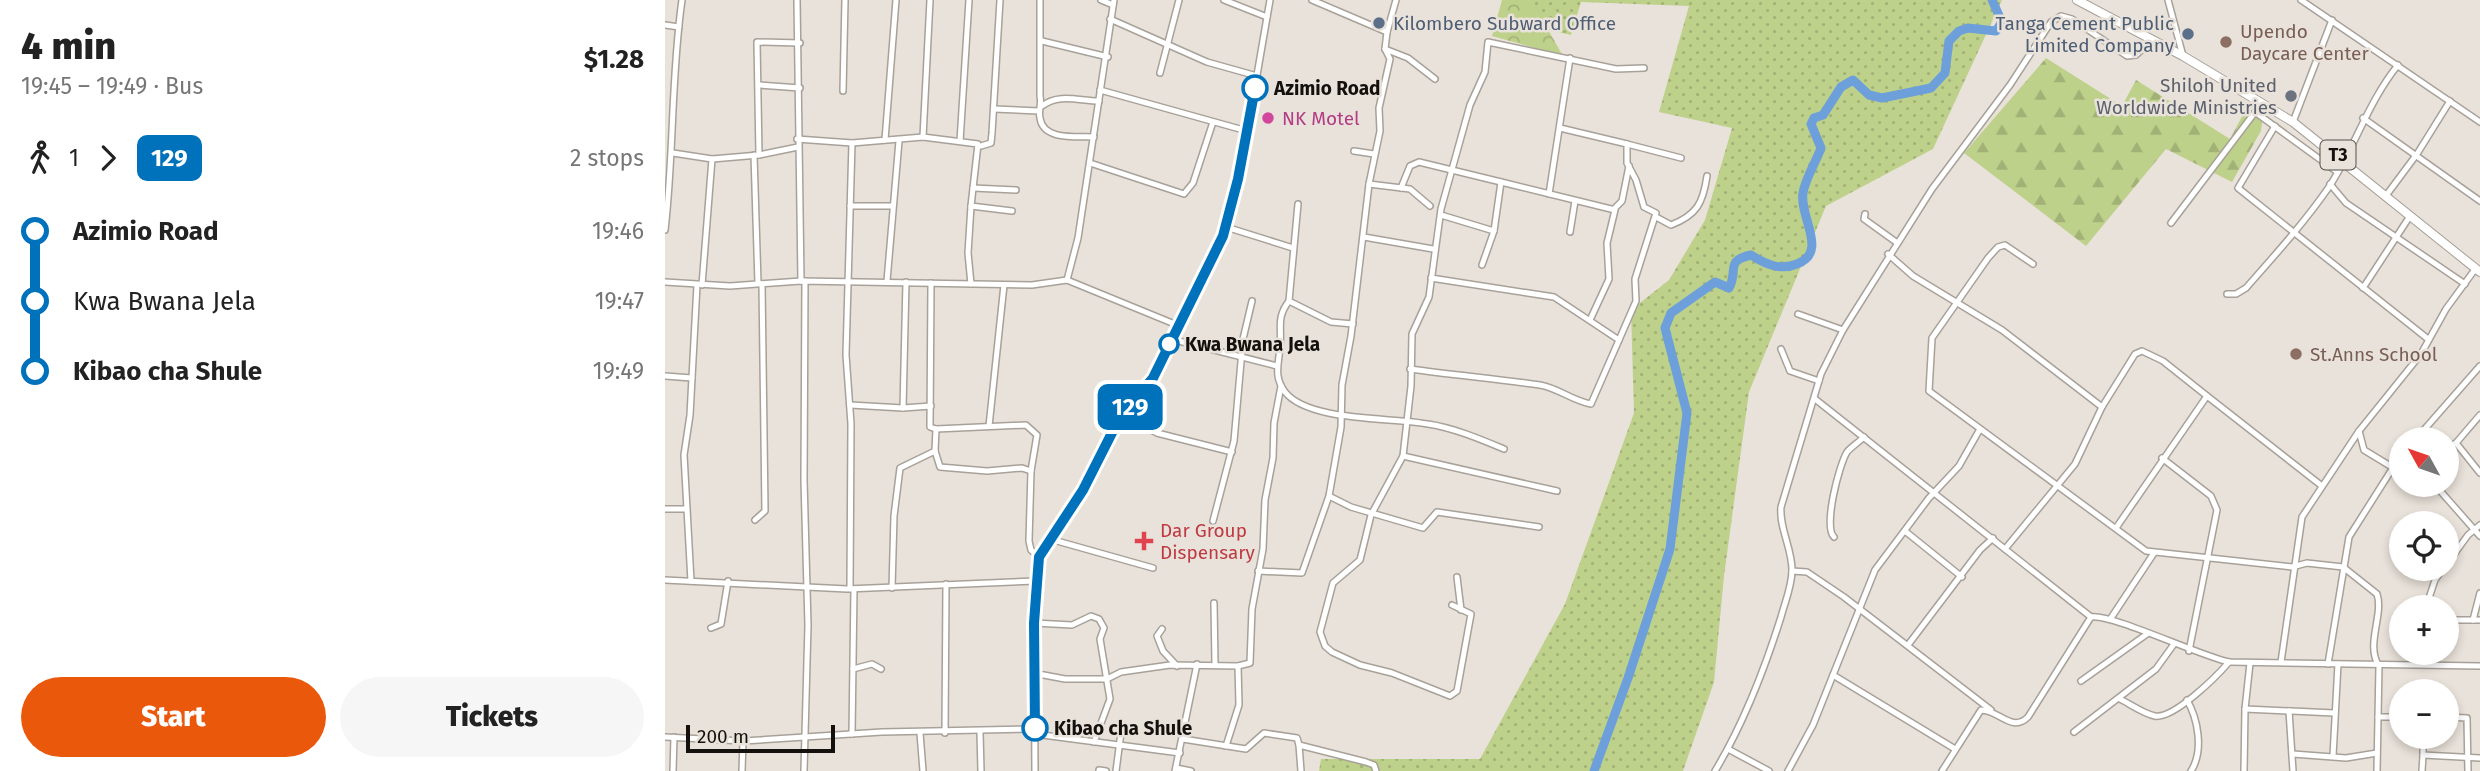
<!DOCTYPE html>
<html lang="en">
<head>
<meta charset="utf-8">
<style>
	:root { --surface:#fff; --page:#f6f6f6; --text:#222; --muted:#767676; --accent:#ea580c }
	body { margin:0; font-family:"Fira Sans",sans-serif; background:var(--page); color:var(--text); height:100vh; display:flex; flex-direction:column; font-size:26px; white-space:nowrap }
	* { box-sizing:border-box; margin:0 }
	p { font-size:23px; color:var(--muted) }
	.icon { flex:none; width:38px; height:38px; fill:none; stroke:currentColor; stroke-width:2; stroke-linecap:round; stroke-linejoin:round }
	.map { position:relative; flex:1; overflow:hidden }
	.panel { display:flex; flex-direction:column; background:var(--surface); width:665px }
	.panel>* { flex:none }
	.badge { padding:0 14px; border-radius:10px; font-size:24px; line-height:46px }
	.needle { width:46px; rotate:310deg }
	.buttons { position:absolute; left:1724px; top:427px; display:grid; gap:14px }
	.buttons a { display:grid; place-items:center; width:70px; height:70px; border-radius:50%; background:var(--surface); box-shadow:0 4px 10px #0003; font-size:35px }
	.scale { position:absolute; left:21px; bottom:18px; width:149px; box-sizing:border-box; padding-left:7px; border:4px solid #13100d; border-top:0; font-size:19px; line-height:24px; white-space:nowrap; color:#13100d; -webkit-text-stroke:5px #e9e2da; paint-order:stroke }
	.map>.badge { position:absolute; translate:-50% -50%; box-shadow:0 0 0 4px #fff }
	.legs { display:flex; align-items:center; gap:10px; height:77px; padding:0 21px; font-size:23px }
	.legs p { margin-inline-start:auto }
	.overview { display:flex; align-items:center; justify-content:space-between; height:119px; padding:0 21px }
	h1 { font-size:38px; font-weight:800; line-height:52px }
	.primary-button { display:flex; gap:14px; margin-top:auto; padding:14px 21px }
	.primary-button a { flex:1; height:80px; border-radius:42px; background:var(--accent); color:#fff; font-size:28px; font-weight:800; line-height:80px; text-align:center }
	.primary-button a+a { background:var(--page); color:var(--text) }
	ul { padding:0 21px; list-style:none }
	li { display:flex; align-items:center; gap:24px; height:70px; font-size:26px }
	li i { display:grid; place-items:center; width:10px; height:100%; margin:0 9px; background:currentColor }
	li i::after { content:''; width:18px; height:18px; margin:-9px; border:5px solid; border-radius:50%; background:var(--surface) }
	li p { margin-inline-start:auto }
	li:first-child i { background:linear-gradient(#0000 50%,currentColor 0) }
	li:last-child i { background:linear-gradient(currentColor 50%,#0000 0) }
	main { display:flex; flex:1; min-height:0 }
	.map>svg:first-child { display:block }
</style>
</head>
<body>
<main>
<section class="panel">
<div class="overview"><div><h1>4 min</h1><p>19:45 – 19:49 · Bus</p></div><b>$1.28</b></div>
<div class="legs"><svg class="icon" aria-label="walk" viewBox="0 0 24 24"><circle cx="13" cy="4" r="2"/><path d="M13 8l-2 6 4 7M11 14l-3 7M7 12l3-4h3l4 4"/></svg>1<svg class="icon" aria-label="forward" viewBox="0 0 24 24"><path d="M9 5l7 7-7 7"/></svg><b class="badge" style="background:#0072bc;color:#fff">129</b><p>2 stops</p></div>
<ul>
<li><i style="color:#0072bc"></i><b>Azimio Road</b><p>19:46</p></li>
<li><i style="color:#0072bc"></i><span>Kwa Bwana Jela</span><p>19:47</p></li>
<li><i style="color:#0072bc"></i><b>Kibao cha Shule</b><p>19:49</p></li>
</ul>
<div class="primary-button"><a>Start</a><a>Tickets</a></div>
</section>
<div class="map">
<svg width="1815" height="771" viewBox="0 0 1815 771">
	<defs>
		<pattern id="grass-dots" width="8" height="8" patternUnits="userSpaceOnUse" patternTransform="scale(1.75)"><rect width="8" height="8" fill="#bed18a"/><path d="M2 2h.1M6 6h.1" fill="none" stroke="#a2b276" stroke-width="1.8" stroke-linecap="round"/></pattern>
		<pattern id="forest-firs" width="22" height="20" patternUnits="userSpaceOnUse" patternTransform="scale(1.75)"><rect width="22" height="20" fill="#bed18a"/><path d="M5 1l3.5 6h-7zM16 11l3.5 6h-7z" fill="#a2b276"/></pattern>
		<pattern id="park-crowns" width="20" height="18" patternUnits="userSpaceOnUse" patternTransform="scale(1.75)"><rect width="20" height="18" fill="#bed18a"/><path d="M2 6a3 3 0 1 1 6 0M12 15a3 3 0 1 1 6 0" fill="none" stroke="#a2b276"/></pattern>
	</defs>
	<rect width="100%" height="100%" fill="#e9e2da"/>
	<path fill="url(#grass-dots)" d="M857,0H1337L1268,149L1161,206L1084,392L1059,576L1049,682L1018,771H654L656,759H815L900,604L969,413L966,310L1004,280L1040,220L1067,128L994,112L1024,6L916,2L906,35L851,22Z"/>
	<path fill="url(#forest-firs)" d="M1381,58L1457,106L1471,80L1565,139L1582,107L1598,117L1596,131L1567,182L1501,149L1421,246L1299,153Z"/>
	<path fill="url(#park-crowns)" d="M837,0H866L898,56L827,36Z"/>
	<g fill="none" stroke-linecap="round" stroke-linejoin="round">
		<path stroke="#6d9fdb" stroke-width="9" d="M929,771L963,678L1005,549L1022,413L1000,328L1006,313L1050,282L1064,288C1074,270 1059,261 1086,255C1100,264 1115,271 1132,264C1164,252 1134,217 1138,193C1140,179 1151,162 1156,148L1146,124L1149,118L1158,115L1176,87L1188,80L1204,95L1217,98L1266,88L1280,73L1284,41L1294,31L1303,28L1331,31L1337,22L1327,0"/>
		<defs>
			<g id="minor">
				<path d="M132,0L136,281"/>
				<path d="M375,0V96C377,105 373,109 375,118C378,141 412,136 429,137"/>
				<path d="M436,0L448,5"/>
				<path d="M559,0L602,17"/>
				<path d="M647,0L722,32"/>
				<path d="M1503,0L1518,56"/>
				<path d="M1636,0L1815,122"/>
				<path d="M445,19L542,62L592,76"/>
				<path d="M0,25L14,27"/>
				<path d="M377,41L443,57"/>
				<path d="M720,49L743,58L770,79"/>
				<path d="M495,73L514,0"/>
				<path d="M94,85L135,88"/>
				<path d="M435,90L582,131"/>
				<path d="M178,91L180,0"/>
				<path d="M377,106C394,93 414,101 434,101"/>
				<path d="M329,109L374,111"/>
				<path d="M1590,112L1671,171"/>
				<path d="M1698,118L1815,201"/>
				<path d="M1628,122L1667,20"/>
				<path d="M1610,126L1573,188L1763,339"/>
				<path d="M895,128L962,144V163L971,180L979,207L991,213L970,279L971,301L954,340"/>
				<path d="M258,137L265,0"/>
				<path d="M132,139L187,143L258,137L313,144L306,206L303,253L306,284"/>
				<path d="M220,140L231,0"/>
				<path d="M295,141L304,0"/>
				<path d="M962,144L1016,158"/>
				<path d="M316,146L326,143L327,133L335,0"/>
				<path d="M689,151L709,154"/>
				<path d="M8,153L47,159L94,155L133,147"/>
				<path d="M89,155L93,283"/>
				<path d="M94,155L92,42L135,43"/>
				<path d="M425,163L519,194L528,183L548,122"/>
				<path d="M836,182L950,210L942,243L944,279L925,320"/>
				<path d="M704,184L745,189L765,206"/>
				<path d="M1665,184L1681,203L1800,284"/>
				<path d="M308,188L351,190"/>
				<path d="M736,188L745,166L754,162L836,182L829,231L817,265"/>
				<path d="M884,194L905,58"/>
				<path d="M1720,197L1752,154L1785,101"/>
				<path d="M633,204L624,301L666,322L688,324"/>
				<path d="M185,206H227"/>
				<path d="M306,206L347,211"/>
				<path d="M949,209L957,201L964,166"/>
				<path d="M1200,214L1199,219L1231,242"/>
				<path d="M776,215L829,231"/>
				<path d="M991,217L1006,225C1032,215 1038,203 1042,176"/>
				<path d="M1506,223L1597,103"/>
				<path d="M561,227L628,248"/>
				<path d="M0,230C9,153 6,76 17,0"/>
				<path d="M905,232L910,201"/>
				<path d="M699,237L768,249"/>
				<path d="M1223,254L1248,276L1337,330L1437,407"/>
				<path d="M1368,264L1340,245L1333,247L1323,258L1267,338L1264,391L1481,551L1627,567L1642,563L1678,567L1712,594C1719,615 1700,645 1714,666L1712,771"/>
				<path d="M402,280L413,238L449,0"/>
				<path d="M222,281L234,141"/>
				<path d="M0,282L65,286L136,281L367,285L402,280L512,325"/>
				<path d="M266,283L265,427L271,429L361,425L372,435L366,471"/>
				<path d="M37,285L47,159"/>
				<path d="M1698,288L1745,216"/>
				<path d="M1562,294H1571L1581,288C1610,255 1639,223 1664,187C1690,147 1703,102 1733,65"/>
				<path d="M624,301C611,318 617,327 615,346C614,364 608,376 620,392C644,422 726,417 763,424C789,428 815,439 839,449"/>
				<path d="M1133,314L1178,330"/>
				<path d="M506,339L612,366"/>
				<path d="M1116,349L1125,371L1154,381"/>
				<path d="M745,369C789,375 832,379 875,385C893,388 908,401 926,404L954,340L889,297L766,278"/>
				<path d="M0,376L27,378"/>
				<path d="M1150,399L1426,617C1445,613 1535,656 1564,662L1815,666"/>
				<path d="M185,405L238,408L266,406"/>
				<path d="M238,408L241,282"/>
				<path d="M457,416L492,433L567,452"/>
				<path d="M324,426L339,285"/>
				<path d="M271,429L270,451L275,467L322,471L357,468L366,471L364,541L366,550L374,557"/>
				<path d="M1694,431L1699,450L1727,467H1736"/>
				<path d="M1751,439L1815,366"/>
				<path d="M1791,443L1815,473"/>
				<path d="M1782,448L1791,443L1815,415"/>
				<path d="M738,456L892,491"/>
				<path d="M1497,458L1546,496L1552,510L1524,651"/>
				<path d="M1770,485L1815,536"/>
				<path d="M664,496L686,507L758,528L772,512L874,527"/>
				<path d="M0,509H20"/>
				<path d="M90,520L100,511L97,284"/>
				<path d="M548,521L569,441L578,339L587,301"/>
				<path d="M1451,528L1542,396L1657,486"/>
				<path d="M1240,531L1297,577"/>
				<path d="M1169,537C1158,527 1174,465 1182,452C1186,447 1194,442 1199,437"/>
				<path d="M385,539L488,568"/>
				<path d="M1340,549L1410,464L1437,407L1470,354L1477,351L1498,361L1542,396"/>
				<path d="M1782,564L1803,535L1815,525"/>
				<path d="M593,571L637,573L664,496L676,427L677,385L686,336L704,184L715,131L714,108L725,59L720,49L722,32L731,0"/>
				<path d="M1127,571L1142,572L1179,597L1326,710"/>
				<path d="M792,577L796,610"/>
				<path d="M0,580L182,589L371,581"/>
				<path d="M26,581L19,455L25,415L32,285"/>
				<path d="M227,588L229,516L235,468L270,451"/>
				<path d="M185,589L186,424L181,355L187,143"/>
				<path d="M549,603L550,664"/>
				<path d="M787,605L806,614L792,691L785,696L727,673L695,665L667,652L660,646L655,632L668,583L695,560L706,515L738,456L746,386L747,334L764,297L776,209L805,105L820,72L823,42L951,69L979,68"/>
				<path d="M1761,607L1770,580L1778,569"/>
				<path d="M1446,618L1489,553"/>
				<path d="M1782,620H1815"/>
				<path d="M1808,620L1815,593"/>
				<path d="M369,623L407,625L426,616L434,619L439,628L435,639L445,699L429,742"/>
				<path d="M46,628L56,624L63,581"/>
				<path d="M497,629L492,636L498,651L512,666"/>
				<path d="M1243,645L1315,550L1328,538"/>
				<path d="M1616,662L1637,517L1694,431L1756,354L1781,309L1811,268"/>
				<path d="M1663,664L1684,537L1736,455"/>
				<path d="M188,669L207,664L216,669"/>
				<path d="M368,673L400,679H442L456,672L505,665L573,666L585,663L587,609L598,549L600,500L608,458L609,423L616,386"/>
				<path d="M1168,675L1290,749"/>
				<path d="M1416,681L1482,634"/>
				<path d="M1455,699C1465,704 1479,714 1490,716C1509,719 1552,676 1564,662"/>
				<path d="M1522,700C1533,719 1539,751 1526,771"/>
				<path d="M1580,709L1669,713"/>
				<path d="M1624,711L1628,771"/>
				<path d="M1713,717H1736"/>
				<path d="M1782,717L1802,718L1803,771"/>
				<path d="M315,732L316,771"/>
				<path d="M1409,732L1491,669L1509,644"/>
				<path d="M255,733L258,771"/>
				<path d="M280,733L281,584"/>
				<path d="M187,734L189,589"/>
				<path d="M370,734L515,753"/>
				<path d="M0,737L78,741L217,732L370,729"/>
				<path d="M1758,737V755L1815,758"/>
				<path d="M518,739L581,749L599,733L632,738L634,745L701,762L709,765L711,771"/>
				<path d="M634,745L636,771"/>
				<path d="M561,746L574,705L573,666"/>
				<path d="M1063,749L1104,771"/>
				<path d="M1628,754L1681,758L1712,753"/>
				<path d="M1668,756L1673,664"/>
				<path d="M511,768L526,771"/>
				<path d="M434,770L441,771"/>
				<path d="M8,771L9,737"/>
				<path d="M77,771L78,741"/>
				<path d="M139,771L143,625L139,480L140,281"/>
				<path d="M370,771L369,623L374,557L418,490L454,419L488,378L558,236L574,179L605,0"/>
				<path d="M451,771L457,725"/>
				<path d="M510,771L532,664"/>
				<path d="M1050,771C1079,723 1099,671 1116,617C1120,602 1127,586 1127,570C1127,548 1114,528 1116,507L1156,374L1178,330L1267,189L1345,85L1386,22L1396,16L1407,19L1462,56L1471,55L1487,40"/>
				<path d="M1123,771L1148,725L1210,570L1264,498L1294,466L1315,429"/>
				<path d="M1277,771L1316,710C1334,710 1347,733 1363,717L1426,617"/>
				<path d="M1579,771L1580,709L1585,663"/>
				<path d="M1757,771L1758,755"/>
			</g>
			<path id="highway" d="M1412,0L1518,56L1628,122L1815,272"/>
		</defs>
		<use href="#minor" stroke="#a7a199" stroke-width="8"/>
		<use href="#highway" stroke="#a7a199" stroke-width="10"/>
		<use href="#minor" stroke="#fff" stroke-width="5"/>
		<use href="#highway" stroke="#fff" stroke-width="8"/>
	</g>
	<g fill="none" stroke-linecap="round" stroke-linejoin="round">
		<defs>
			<path id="line-1" d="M370,728L369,623L374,557L418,490L454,419L488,378L558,236L573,179L590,88"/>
		</defs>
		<use href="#line-1" stroke="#fff" stroke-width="16"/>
		<use href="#line-1" stroke="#0072bc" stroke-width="10"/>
	</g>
	<g fill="#5c6f8a" stroke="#e9e2da" stroke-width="2.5">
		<circle cx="714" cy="23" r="7"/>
		<circle cx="1523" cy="34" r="7"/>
	</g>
	<g fill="#8d6e63" stroke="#e9e2da" stroke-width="2.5">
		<circle cx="1561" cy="42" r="7"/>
		<circle cx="1631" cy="354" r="7"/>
	</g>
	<g fill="#fff" stroke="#0072bc" stroke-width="3.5">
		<circle cx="590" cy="88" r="12"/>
		<circle cx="504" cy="344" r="9"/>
		<circle cx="370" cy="728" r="12"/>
	</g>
	<circle fill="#6b7280" stroke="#e9e2da" stroke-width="2.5" cx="1626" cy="96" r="7"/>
	<circle fill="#d1479c" stroke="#e9e2da" stroke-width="2.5" cx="603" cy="118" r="7"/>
	<path fill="#e0444e" stroke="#e9e2da" stroke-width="2.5" d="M475.5 530.5h7v7h7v7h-7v7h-7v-7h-7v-7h7z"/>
	<g text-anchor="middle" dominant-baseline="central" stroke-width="5" stroke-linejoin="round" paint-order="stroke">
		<rect fill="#e9e2da" stroke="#534f4a" stroke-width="2" x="1655.5" y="140.5" width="35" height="29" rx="5"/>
		<g font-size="18" font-weight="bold" fill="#13100d">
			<text x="1673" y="155">T3</text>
		</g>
		<g font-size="19" fill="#4e5e75" stroke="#e9e2da" text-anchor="start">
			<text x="728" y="23">Kilombero Subward Office</text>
			<text x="1509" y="23" text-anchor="end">Tanga Cement Public<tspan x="1509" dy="22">Limited Company</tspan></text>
		</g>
		<g font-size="19" fill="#785e54" stroke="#e9e2da" text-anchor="start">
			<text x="1575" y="31">Upendo<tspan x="1575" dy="22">Daycare Center</tspan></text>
			<text x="1645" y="354">St.Anns School</text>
		</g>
		<g font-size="19" fill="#5b616d" stroke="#e9e2da" text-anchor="end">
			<text x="1612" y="85">Shiloh United<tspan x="1612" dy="22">Worldwide Ministries</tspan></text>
		</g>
		<g font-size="19" font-weight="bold" fill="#13100d" stroke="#e9e2da" text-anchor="start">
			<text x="609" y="88">Azimio Road</text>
			<text x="520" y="344">Kwa Bwana Jela</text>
			<text x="389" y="728">Kibao cha Shule</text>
		</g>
		<g font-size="19" fill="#b23c85" stroke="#e9e2da" text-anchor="start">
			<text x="617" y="118">NK Motel</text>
		</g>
		<g font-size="19" fill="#be3a42" stroke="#e9e2da" text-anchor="start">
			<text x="495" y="530">Dar Group<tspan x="495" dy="22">Dispensary</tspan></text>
		</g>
	</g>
</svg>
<div class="buttons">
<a><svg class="needle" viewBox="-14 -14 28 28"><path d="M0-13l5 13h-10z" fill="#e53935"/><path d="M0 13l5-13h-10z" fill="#767676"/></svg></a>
<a><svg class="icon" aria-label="locate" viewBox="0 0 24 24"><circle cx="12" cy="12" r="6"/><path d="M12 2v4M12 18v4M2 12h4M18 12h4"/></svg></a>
<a>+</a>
<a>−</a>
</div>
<div class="scale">200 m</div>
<b class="badge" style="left:465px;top:407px;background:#0072bc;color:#fff">129</b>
</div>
</main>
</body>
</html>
